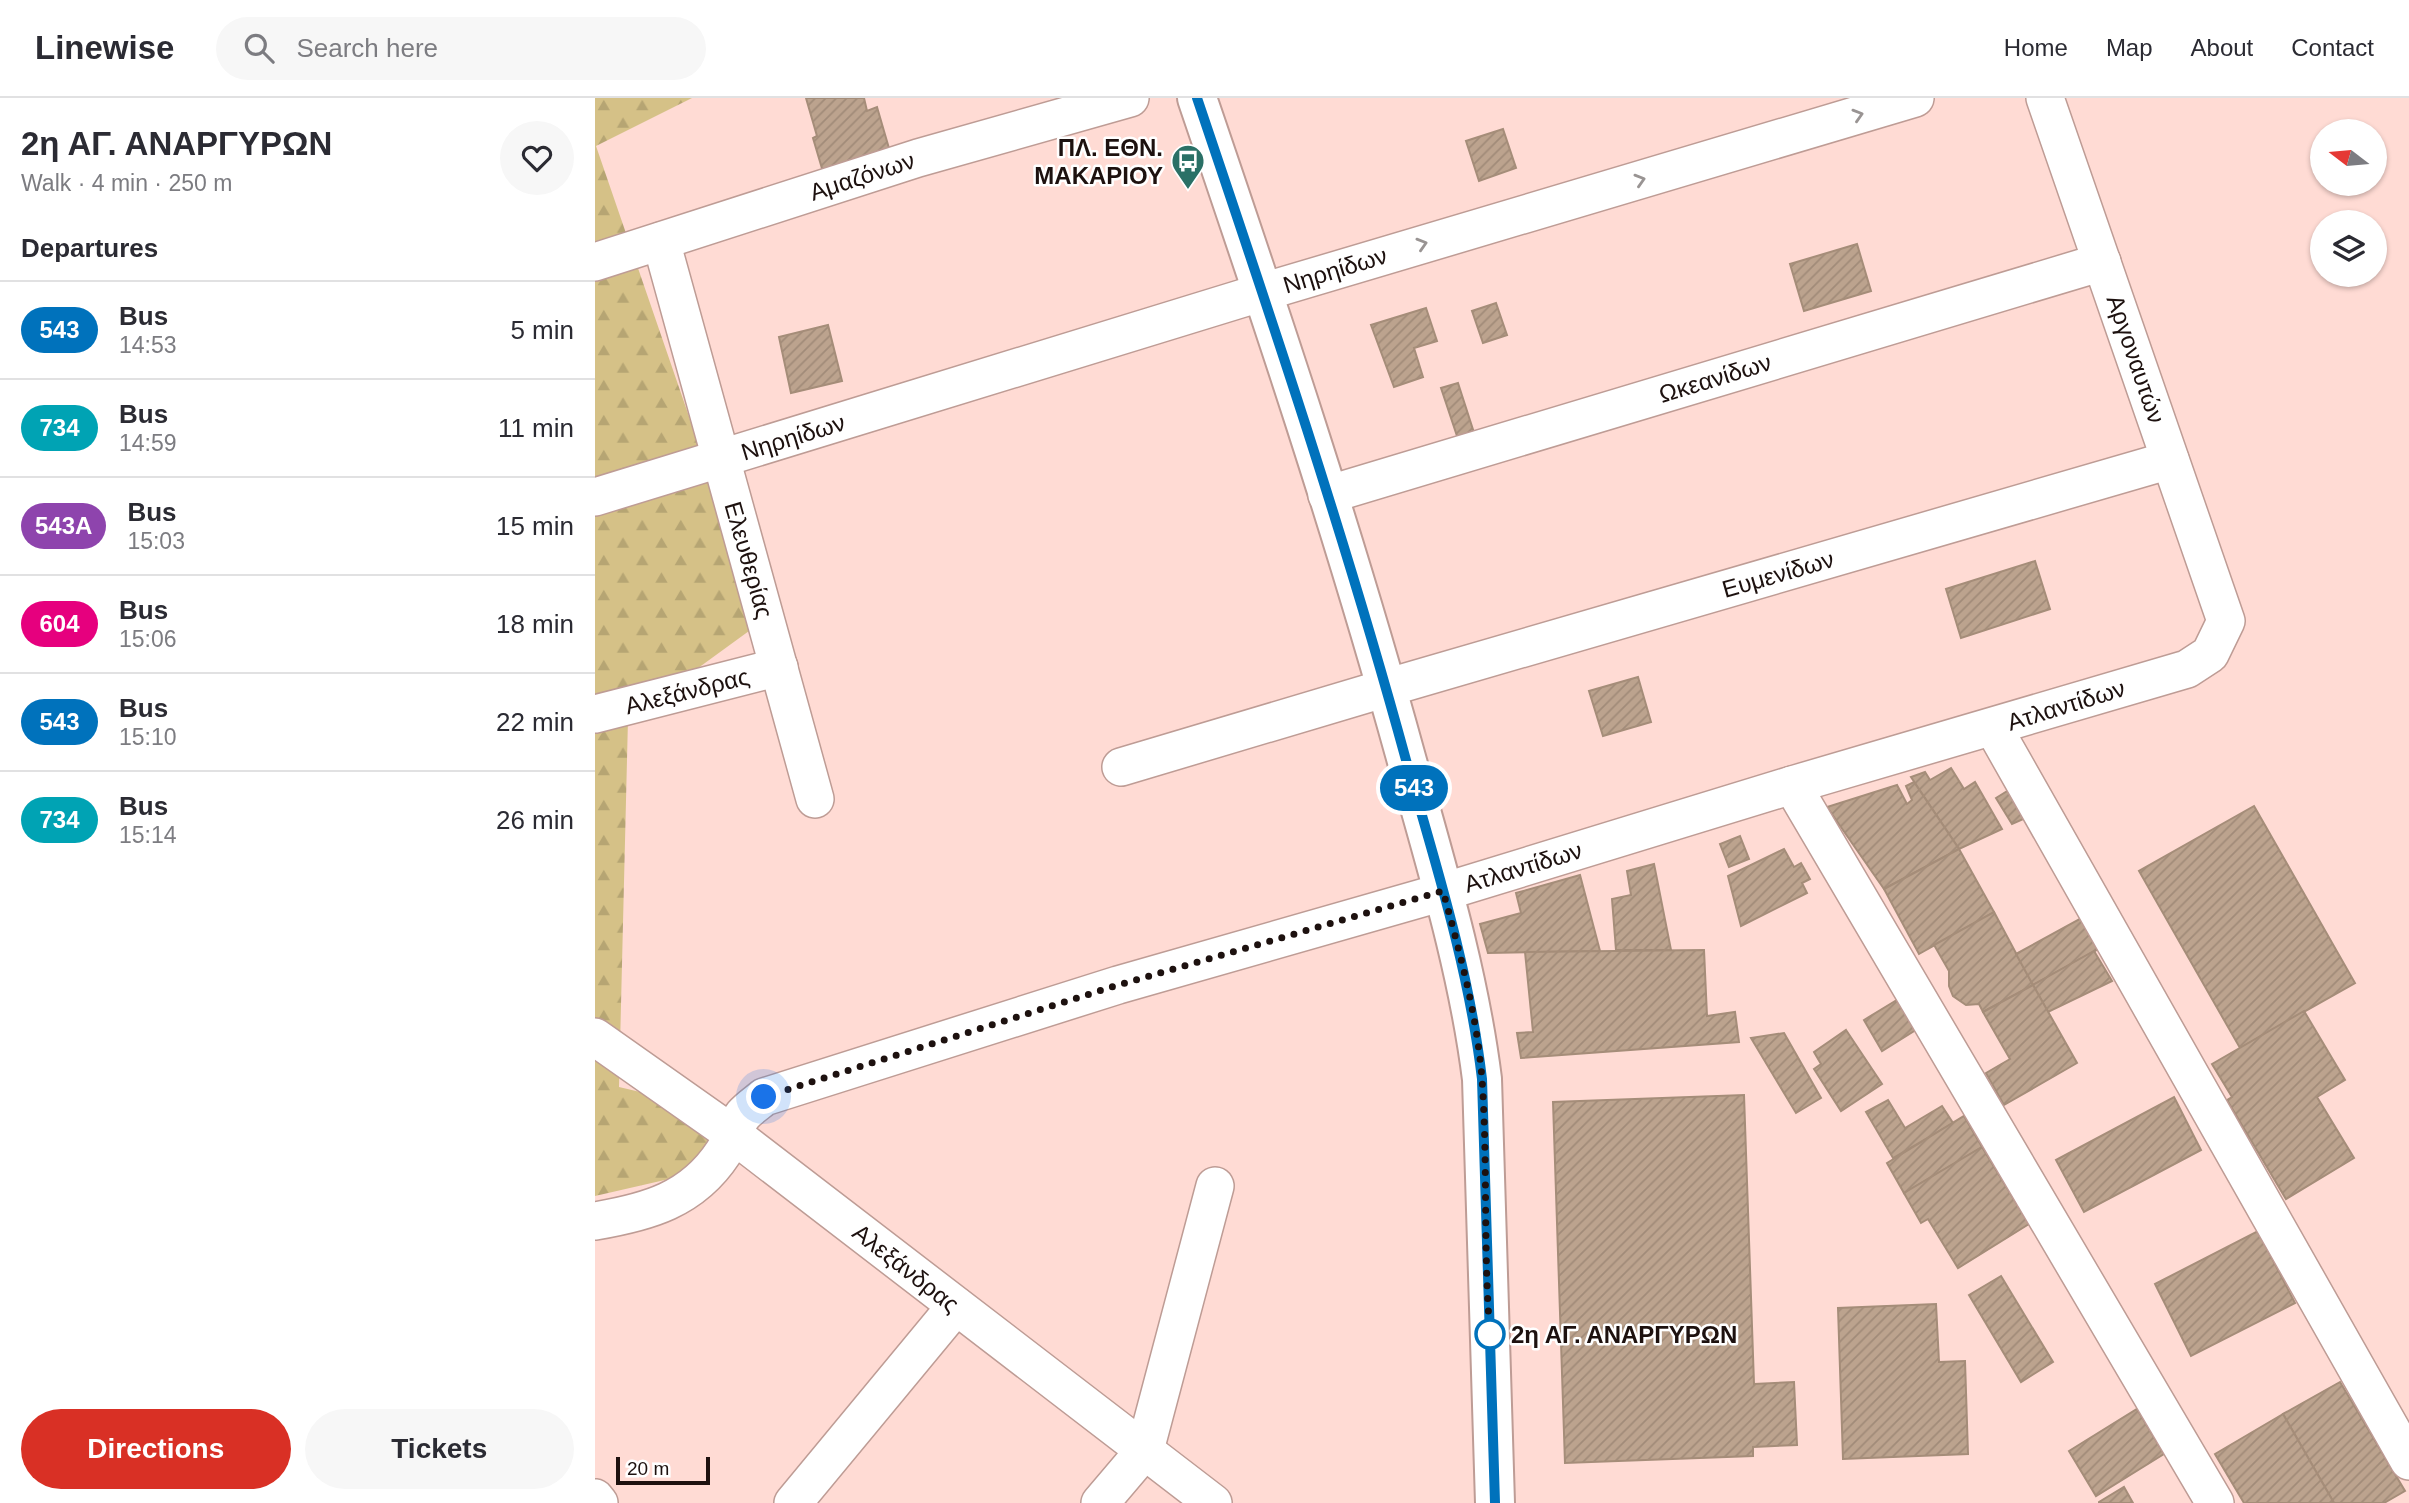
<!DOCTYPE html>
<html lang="en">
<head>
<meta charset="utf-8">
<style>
	:root { --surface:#fff; --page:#f7f7f7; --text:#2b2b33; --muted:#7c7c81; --line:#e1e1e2; --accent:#d93025 }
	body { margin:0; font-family:Helvetica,sans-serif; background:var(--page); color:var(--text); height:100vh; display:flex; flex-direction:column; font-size:26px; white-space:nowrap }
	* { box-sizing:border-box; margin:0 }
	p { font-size:23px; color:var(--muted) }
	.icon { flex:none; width:38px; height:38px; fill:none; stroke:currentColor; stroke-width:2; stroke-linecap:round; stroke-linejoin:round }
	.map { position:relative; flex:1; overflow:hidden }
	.drawer { display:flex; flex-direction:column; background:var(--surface); width:595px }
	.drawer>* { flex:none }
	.badge { padding:0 14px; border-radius:23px; font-size:24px; line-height:46px }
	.needle { width:46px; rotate:286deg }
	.buttons { position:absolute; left:1715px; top:21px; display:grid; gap:14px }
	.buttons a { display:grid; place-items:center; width:77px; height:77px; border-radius:50%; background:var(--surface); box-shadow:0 2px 5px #0004; font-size:35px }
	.scale { position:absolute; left:21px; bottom:18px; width:94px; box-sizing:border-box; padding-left:7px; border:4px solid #1d110f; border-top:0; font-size:19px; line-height:24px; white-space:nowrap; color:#1d110f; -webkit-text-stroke:5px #fff; paint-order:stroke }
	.you { position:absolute; width:35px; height:35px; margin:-18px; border:5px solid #fff; border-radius:50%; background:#1a73e8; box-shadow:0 0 0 10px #1a73e833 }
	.map>.badge { position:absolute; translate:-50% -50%; box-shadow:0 0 0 4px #fff }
	h2 { padding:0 21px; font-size:26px; line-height:63px }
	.round { display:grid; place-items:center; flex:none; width:74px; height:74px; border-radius:37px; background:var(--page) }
	.head { display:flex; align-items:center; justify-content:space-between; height:119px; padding:0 21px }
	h1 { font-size:33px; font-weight:700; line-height:52px }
	.cta { display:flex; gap:14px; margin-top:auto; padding:14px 21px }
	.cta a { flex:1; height:80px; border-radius:42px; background:var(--accent); color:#fff; font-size:28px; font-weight:700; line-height:80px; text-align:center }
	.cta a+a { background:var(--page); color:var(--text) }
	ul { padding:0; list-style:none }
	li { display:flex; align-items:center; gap:21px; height:98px; padding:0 21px; border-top:2px solid var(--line) }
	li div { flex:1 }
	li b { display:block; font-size:26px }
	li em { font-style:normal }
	li .badge { min-width:77px; font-weight:700; text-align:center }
	header { display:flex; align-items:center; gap:42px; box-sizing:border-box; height:98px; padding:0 35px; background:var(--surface); border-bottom:2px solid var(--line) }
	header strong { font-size:33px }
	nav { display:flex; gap:38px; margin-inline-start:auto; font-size:24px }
	.search { width:490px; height:63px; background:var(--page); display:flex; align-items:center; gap:18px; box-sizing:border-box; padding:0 24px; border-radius:38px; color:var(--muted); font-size:26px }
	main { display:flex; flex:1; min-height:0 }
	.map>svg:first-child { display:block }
</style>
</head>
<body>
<header>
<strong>Linewise</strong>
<div class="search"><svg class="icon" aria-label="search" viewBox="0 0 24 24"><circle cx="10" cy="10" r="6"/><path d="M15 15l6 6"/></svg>Search here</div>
<nav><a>Home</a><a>Map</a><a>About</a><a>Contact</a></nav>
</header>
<main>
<section class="drawer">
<div class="head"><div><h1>2η ΑΓ. ΑΝΑΡΓΥΡΩΝ</h1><p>Walk · 4 min · 250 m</p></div><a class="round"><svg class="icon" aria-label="heart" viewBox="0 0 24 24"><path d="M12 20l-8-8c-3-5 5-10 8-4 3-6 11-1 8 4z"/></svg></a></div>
<h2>Departures</h2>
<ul>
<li><span class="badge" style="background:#0072bc;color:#fff">543</span><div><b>Bus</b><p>14:53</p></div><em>5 min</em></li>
<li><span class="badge" style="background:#00a3b4;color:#fff">734</span><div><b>Bus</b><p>14:59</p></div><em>11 min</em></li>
<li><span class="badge" style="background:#8e44ad;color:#fff">543A</span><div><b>Bus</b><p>15:03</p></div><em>15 min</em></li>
<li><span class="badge" style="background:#e6007e;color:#fff">604</span><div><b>Bus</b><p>15:06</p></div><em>18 min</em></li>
<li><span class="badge" style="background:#0072bc;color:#fff">543</span><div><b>Bus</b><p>15:10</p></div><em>22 min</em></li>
<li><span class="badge" style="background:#00a3b4;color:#fff">734</span><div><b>Bus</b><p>15:14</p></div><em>26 min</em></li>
</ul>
<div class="cta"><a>Directions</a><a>Tickets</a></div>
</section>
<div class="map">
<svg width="1814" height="1405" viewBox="0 0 1814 1405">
	<defs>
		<pattern id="forest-firs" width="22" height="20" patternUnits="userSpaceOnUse" patternTransform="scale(1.75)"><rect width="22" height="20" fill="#d5c187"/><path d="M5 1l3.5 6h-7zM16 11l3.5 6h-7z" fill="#b6a573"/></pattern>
		<pattern id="building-hatch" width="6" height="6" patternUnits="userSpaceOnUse" patternTransform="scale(1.75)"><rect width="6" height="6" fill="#bca38e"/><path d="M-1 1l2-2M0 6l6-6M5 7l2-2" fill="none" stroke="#a18b79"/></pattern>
	</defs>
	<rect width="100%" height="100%" fill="#ffdbd4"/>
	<path fill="url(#forest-firs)" d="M0,0H97L1,48L165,525L33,621L24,989L117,1011L109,1073L0,1098Z"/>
	<g fill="url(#building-hatch)" stroke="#a58d79" stroke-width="2">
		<path d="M211,0H269L272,13L282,9L298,64L231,84L218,40L222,38Z"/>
		<path d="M908,31L921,70L884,83L871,43Z"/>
		<path d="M1262,146L1276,193L1209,213L1195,166Z"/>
		<path d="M901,205L912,237L888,245L877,213Z"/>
		<path d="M831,210L842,243L819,250L828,279L799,289L776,227Z"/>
		<path d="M233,227L247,283L196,295L184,239Z"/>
		<path d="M863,285L881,341L865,347L846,290Z"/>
		<path d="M1440,463L1455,511L1366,540L1351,491Z"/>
		<path d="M1043,579L1056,624L1008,638L994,593Z"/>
		<path d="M1356,670L1369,691L1380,684L1407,731L1364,751L1316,679L1330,674L1335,682Z"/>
		<path d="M1319,684L1364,751L1289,791L1232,709L1302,687L1312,706L1317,702L1311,688Z"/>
		<path d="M1417,690L1435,718L1417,726L1401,700Z"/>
		<path d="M1659,708L1760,885L1645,950L1544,773Z"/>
		<path d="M1145,738L1154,761L1134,769L1125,746Z"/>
		<path d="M1189,751L1199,769L1206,765L1215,781L1207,785L1212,795L1146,828L1133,778Z"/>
		<path d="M1364,751L1399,814L1324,856L1289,791Z"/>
		<path d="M1059,766L1076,852H1021L1017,801L1036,797L1032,773Z"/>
		<path d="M985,777L1005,853L893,855L885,826L926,815L921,795Z"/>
		<path d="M1399,814L1438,887L1388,914L1384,906L1371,907L1358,898L1354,888V873L1339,847Z"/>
		<path d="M1490,818L1507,849L1438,887L1421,856Z"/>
		<path d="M1109,852L1112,918L1140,914L1144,944L926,960L922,935L938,934L930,854Z"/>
		<path d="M1499,853L1517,883L1453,914L1438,887Z"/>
		<path d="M1438,887L1482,965L1409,1007L1391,975L1415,961L1388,914Z"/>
		<path d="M1305,900L1324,930L1287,953L1269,922Z"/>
		<path d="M1709,913L1750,982L1722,999L1759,1060L1691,1101L1632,1002L1637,999L1617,966Z"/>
		<path d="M1251,932L1287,986L1246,1013L1219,971L1226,966L1219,954Z"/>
		<path d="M1189,935L1226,1000L1201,1015L1156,940Z"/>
		<path d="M1149,997L1159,1286L1199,1284L1202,1347L1158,1349V1358L970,1365L958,1004Z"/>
		<path d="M1579,999L1606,1052L1489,1114L1461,1062Z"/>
		<path d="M1293,1002L1310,1030L1347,1008L1358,1025L1298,1060L1271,1014Z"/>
		<path d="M1369,1018L1387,1049L1309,1095L1292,1065Z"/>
		<path d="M1387,1049L1434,1126L1363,1170L1333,1121L1326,1125L1309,1095Z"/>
		<path d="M1663,1133L1700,1205L1596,1258L1560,1186Z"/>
		<path d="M1406,1178L1458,1264L1426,1284L1374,1197Z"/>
		<path d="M1341,1206L1344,1264L1370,1263L1373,1356L1248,1361L1243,1210Z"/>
		<path d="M1745,1284L1810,1393L1789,1405H1739L1688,1316Z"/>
		<path d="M1542,1311L1569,1356L1501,1398L1474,1353Z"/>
		<path d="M1688,1316L1739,1405H1649L1620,1356Z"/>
		<path d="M1529,1389L1538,1405H1504V1404Z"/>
	</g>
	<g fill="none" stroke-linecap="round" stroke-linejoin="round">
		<defs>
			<g id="minor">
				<path d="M66,143L220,701"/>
				<path d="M0,164L323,60L535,0"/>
				<path d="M732,397L1507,164"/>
				<path d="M0,399L668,194L1320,0"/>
				<path d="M0,616L184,569"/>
				<path d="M1398,629L1814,1363"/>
				<path d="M526,669L791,590L1575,362"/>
				<path d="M1197,687L1620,1405"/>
				<path d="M0,939L139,1037L618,1405"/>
				<path d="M0,1123C53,1114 97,1102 128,1055C136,1043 140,1027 148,1017C154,1010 162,1005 169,999L523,887L848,794L1197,687L1592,571L1615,556L1631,523L1450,0"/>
				<path d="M0,1400L4,1405"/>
				<path d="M198,1405L361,1208"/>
				<path d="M505,1405L550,1352L620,1088"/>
			</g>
			<path id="tertiary" d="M602,0C676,217 749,435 810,656C840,764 873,870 887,981L900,1405"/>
		</defs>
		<use href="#minor" stroke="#be9c95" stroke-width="40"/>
		<use href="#tertiary" stroke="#be9c95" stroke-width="42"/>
		<use href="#minor" stroke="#fff" stroke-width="37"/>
		<use href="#tertiary" stroke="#fff" stroke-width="38"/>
	</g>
	<defs><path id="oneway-chevron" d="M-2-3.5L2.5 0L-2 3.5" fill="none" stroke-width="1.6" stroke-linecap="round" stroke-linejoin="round" transform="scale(1.75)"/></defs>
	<g stroke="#999493">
		<use href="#oneway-chevron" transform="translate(1263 17) rotate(-17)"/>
		<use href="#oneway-chevron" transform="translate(1045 82) rotate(-17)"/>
		<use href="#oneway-chevron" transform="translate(827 146) rotate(-17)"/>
	</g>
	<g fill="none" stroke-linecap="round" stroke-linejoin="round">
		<defs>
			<path id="line" d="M602,0C676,219 750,439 811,662C841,767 874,871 887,981L900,1405"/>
		</defs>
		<use href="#line" stroke="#fff" stroke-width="16"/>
		<use href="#line" stroke="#0072bc" stroke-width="10"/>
		<path stroke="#1d110f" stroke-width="7" stroke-dasharray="0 12.6" d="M169,999L523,887L848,793C865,855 882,917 887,981C893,1065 888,1153 895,1236"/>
	</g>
	<defs>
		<symbol id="bus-pin" viewBox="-11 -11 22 30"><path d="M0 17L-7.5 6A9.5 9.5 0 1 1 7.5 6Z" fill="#2a7066" stroke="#fff"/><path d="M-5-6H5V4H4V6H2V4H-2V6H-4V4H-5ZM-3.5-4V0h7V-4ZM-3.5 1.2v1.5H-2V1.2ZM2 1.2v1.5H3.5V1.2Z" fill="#fff"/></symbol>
	</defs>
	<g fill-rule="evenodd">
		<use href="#bus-pin" x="574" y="44" width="38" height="52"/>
	</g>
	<circle fill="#fff" stroke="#0072bc" stroke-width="3.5" cx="895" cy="1236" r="14"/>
	<g text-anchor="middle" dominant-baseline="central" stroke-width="5" stroke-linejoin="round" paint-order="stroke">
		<g font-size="24" font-weight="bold" fill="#1d110f" stroke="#fff" text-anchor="end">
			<text x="568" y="49">ΠΛ. ΕΘΝ.<tspan x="568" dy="28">ΜΑΚΑΡΙΟΥ</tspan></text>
		</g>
		<g font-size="24" fill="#1d110f" stroke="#fff">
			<text transform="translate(267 78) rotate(-18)">Αμαζόνων</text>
			<text transform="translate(740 172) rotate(-17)">Νηρηίδων</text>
			<text transform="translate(1541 261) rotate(71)">Αργοναυτών</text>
			<text transform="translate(1120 280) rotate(-17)">Ωκεανίδων</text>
			<text transform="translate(198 339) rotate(-17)">Νηρηίδων</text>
			<text transform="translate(154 462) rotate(74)">Ελευθερίας</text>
			<text transform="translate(1183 476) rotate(-16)">Ευμενίδων</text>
			<text transform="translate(92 593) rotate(-14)">Αλεξάνδρας</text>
			<text transform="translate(1471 607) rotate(-17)">Ατλαντίδων</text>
			<text transform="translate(928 769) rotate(-17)">Ατλαντίδων</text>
			<text transform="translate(311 1170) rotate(38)">Αλεξάνδρας</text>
		</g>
		<g font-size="24" font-weight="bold" fill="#1d110f" stroke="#fff" text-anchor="start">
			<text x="916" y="1236">2η ΑΓ. ΑΝΑΡΓΥΡΩΝ</text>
		</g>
	</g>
</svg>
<div class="buttons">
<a><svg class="needle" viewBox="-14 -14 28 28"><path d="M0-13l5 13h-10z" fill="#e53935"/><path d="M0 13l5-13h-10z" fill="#7c7c81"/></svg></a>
<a><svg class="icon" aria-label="layers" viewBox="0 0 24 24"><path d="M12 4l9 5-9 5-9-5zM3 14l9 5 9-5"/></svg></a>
</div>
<div class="scale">20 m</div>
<div class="you" style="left:169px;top:999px"></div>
<b class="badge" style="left:819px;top:690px;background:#0072bc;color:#fff">543</b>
</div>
</main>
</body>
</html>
